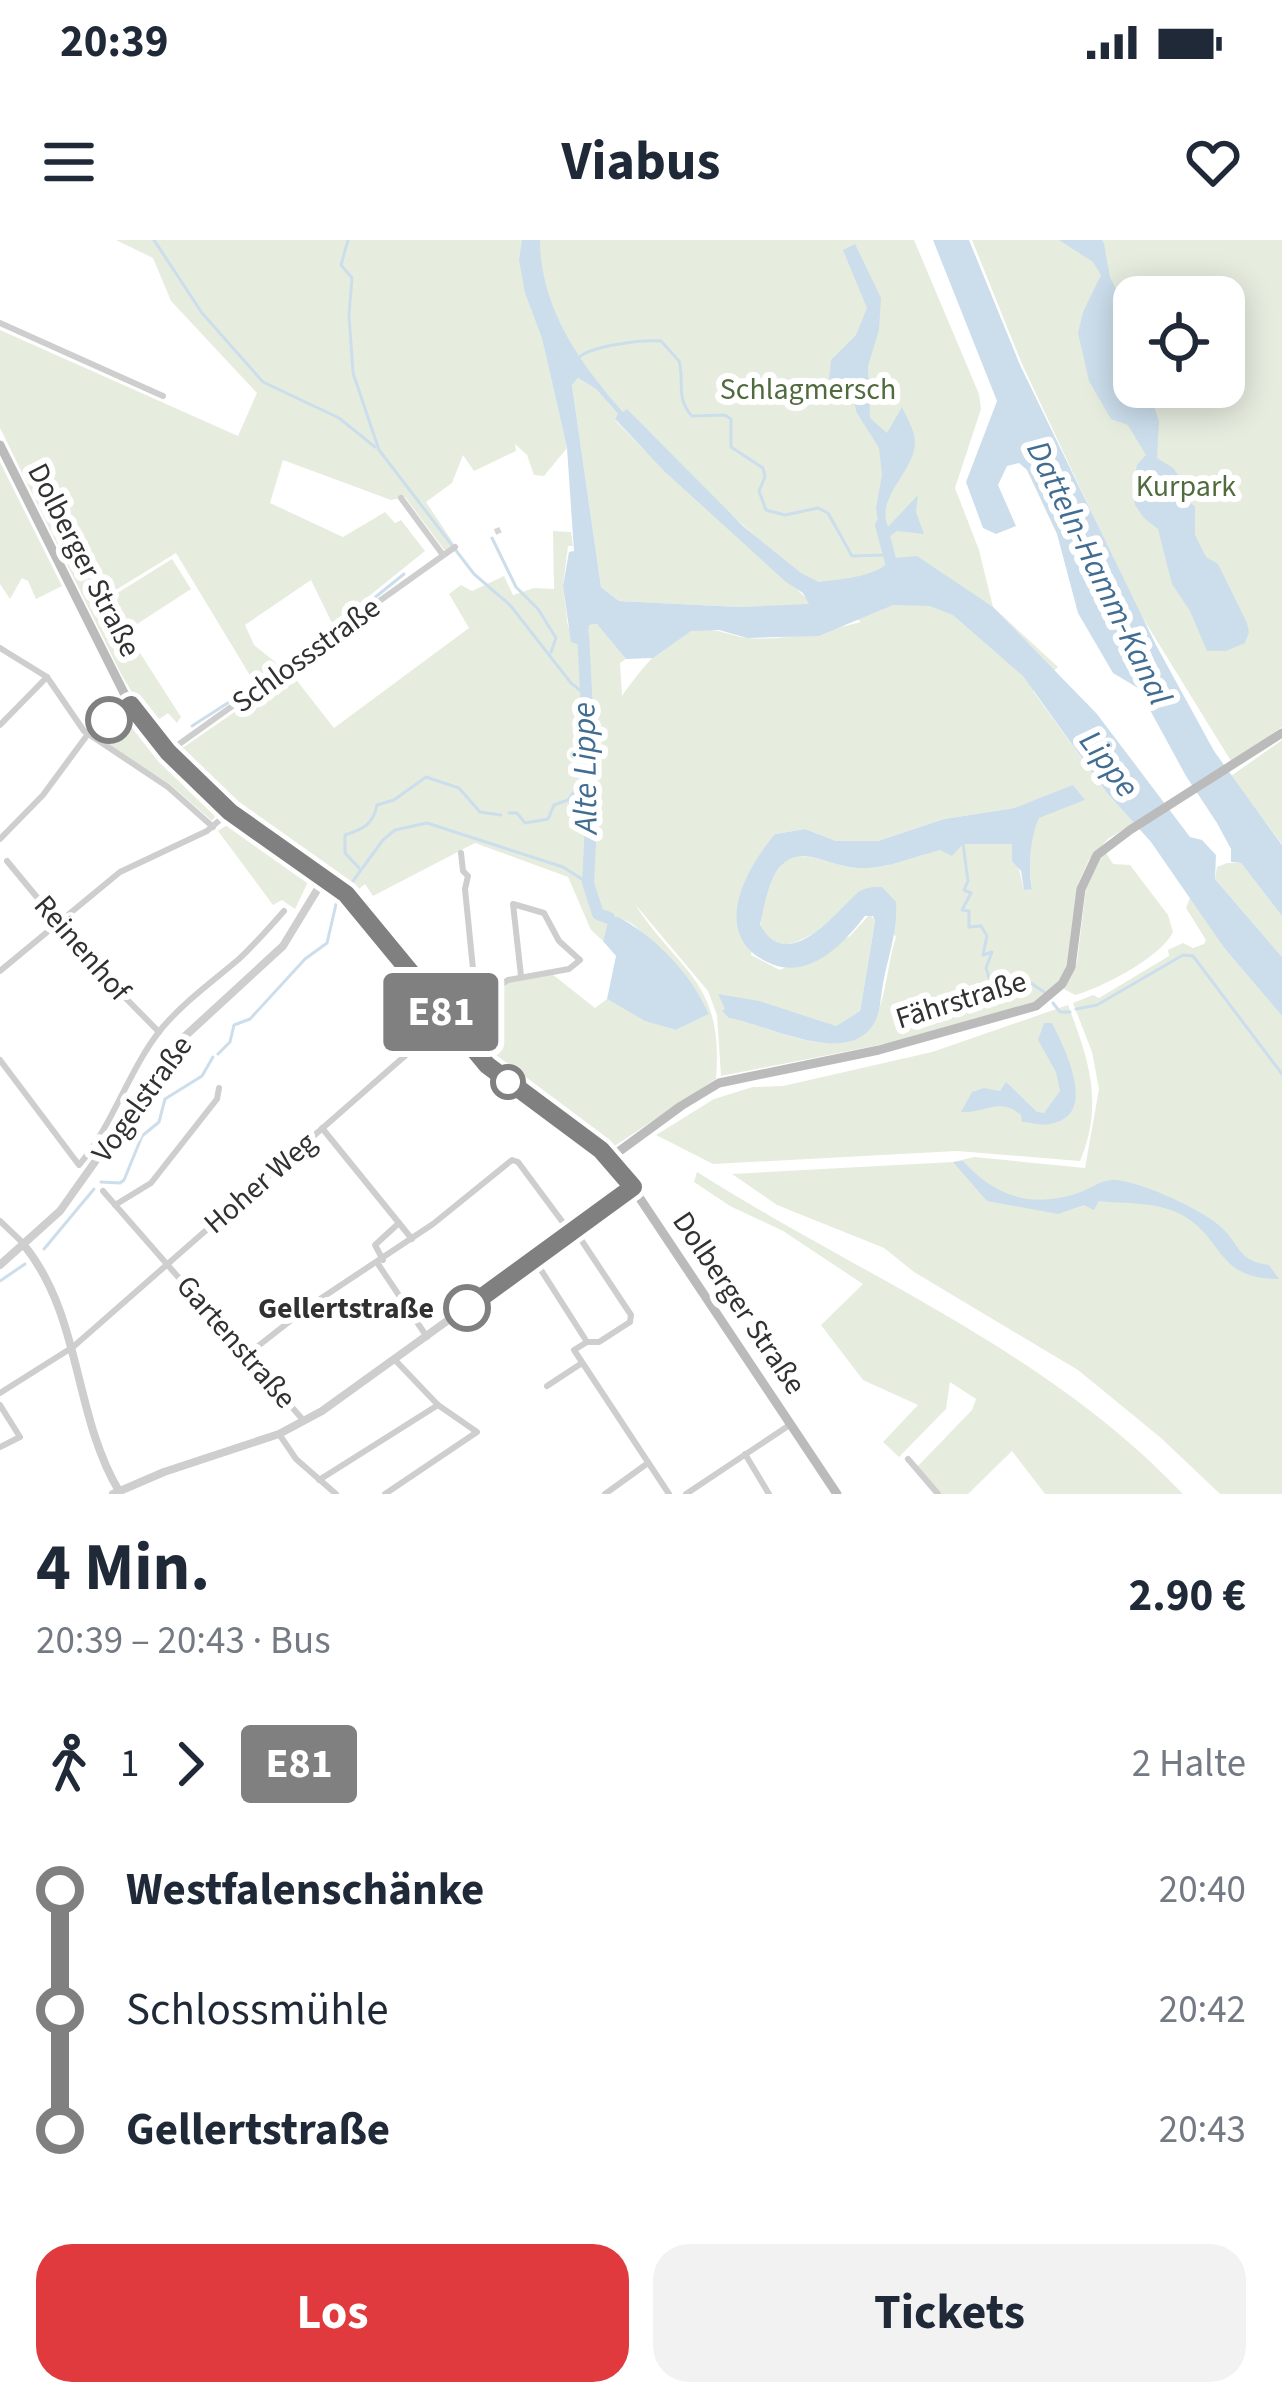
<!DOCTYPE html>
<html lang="de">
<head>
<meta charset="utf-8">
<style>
	:root { --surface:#fff; --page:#f2f2f3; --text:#1f2937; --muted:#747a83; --accent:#e03a3e }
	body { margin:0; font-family:"Source Sans 3",sans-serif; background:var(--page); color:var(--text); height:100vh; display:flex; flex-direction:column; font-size:45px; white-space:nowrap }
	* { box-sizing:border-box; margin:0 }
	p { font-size:39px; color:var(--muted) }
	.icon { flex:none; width:66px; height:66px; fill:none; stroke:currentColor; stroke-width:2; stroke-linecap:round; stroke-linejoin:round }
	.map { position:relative; height:1254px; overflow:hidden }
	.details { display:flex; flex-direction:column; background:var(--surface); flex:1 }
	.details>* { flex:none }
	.badge { padding:0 24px; border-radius:9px; font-size:42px; line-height:78px }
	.controls { position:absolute; left:1113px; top:36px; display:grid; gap:24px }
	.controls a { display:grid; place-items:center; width:132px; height:132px; border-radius:24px; background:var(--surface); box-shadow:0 6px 30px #0003; font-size:60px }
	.map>.badge { position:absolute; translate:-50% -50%; box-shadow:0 0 0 6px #fff }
	.legs { display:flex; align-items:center; gap:18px; height:132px; padding:0 36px; font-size:39px }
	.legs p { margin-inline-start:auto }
	.headline { display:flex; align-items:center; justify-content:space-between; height:204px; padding:0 36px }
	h1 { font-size:66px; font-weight:700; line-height:90px }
	.action { display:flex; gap:24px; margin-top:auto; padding:24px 36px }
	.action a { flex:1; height:138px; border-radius:36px; background:var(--accent); color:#fff; font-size:48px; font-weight:700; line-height:138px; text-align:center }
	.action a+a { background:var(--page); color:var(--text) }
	ul { padding:0 36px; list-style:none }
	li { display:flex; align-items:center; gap:42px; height:120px; font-size:45px }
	li i { display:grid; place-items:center; width:18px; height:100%; margin:0 15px; background:currentColor }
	li i::after { content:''; width:30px; height:30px; margin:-15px; border:9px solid; border-radius:50%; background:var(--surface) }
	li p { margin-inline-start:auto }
	li:first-child i { background:linear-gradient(#0000 50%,currentColor 0) }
	li:last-child i { background:linear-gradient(currentColor 50%,#0000 0) }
	.status { display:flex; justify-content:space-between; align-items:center; height:84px; padding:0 60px; background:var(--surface); direction:ltr }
	.status svg { height:33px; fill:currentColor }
	header { display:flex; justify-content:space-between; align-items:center; height:156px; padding:0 36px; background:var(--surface); font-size:54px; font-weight:700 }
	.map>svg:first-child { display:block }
</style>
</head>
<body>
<div class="status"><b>20:39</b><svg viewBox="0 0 49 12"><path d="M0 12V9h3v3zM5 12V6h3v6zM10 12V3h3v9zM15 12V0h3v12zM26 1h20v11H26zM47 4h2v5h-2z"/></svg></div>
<header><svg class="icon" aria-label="menu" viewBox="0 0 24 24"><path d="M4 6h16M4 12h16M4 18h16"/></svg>Viabus<svg class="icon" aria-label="heart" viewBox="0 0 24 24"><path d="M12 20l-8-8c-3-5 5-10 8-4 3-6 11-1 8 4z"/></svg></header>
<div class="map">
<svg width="1282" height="1254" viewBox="0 0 1282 1254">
	<rect width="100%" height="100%" fill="#fff"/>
	<g fill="#e6eddf" fill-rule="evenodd">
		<path d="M116,0H914L979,154L981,169L955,248L979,310L993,367L1058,427L1033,451L1107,553L1134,583L1108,599L1089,620L1078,644L1069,726L1053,750L1024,768L905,800L721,836L717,775L708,751L634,663C680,734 724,740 716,839L616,905H610L491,821L454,776L512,740L552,734L595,768L607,759L646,781L676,790L709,774C696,745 678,726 656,707C640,694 635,676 609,679L603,701L591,690L568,637L475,603L373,656L365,644L354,653L323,623L230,566L178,511L291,433L334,488L469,388L449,354L461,345L472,351L504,336L513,355L534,348L554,349L553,291L571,292L573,306H568L563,346L568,387L598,384L626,419L620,423L622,456C638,433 663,400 691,391C711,385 729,396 748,398C786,401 825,391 861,382C786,325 716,263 648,198C612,164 590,128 544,106L567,208L544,236L534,235L527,215L515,204L516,211L474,231L463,215L452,243L426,262L454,304L445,311L405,257L391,260L283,220L270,263L343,297L385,272L395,283L401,280L425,311L333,385L311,340L245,385L254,405L279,425L254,442L176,313L93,364L97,374L105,367L118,396L126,391L181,477L177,483L168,473L158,480L174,504H170L153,487L121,434L0,188V90L238,196L257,153L171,61L153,18ZM1073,546L1084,560L1038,578C1030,597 1028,627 1032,648L1024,650L1013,604C995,604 975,602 957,605C925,612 890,630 857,628C835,627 806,608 786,621C772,631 755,674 762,689C781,733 844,671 857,653L896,697C889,717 886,752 879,769C851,833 778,788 730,778L726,770L836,786L860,771L875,681L870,674L850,696L780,730L751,715L775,594L805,589L836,601H878L944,579L1014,568Z"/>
		<path d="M972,0H1282V487L1231,521L1136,367L1022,124ZM1134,57H1224V147H1134Z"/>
		<path d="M578,138L596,149L619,175L615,180L641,207L814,365L739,367L619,361L601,347L572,145Z"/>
		<path d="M0,222L62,346L36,359L28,341L22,338L10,359L0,344Z"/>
		<path d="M172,319L191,349L131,388L111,357Z"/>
		<path d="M129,474L217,573L212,581L171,545L95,496Z"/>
		<path d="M1282,500V604L1231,536Z"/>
		<path d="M230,583L310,638L295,669L282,660L273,665L221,595L218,591Z"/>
		<path d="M1105,611L1113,624L1130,625L1168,675L1173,692C1161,717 1102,748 1075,755L1064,749L1077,722L1087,639Z"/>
		<path d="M1227,623H1241L1282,676V717L1215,639L1217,627Z"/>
		<path d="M1191,655L1225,709L1282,776V1254H1220L1161,1198L1078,1130L914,1032L884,1008L777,965L732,934L953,922L974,917L1085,928L1099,849L1092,812L1073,763L1093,755L1099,758L1169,716L1168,710L1183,703L1193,708L1204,704L1206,700L1186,668Z"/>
		<path d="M1068,765C1089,820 1104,864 1080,921L957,911L713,924L656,895L714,859L753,847L783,846L932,812Z"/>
		<path d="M697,932C861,1036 1047,1110 1183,1254H1045L1012,1211L968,1254H941L917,1227L972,1170L976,1159L950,1142L946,1169L899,1217L883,1202L918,1165L863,1140L821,1085L863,1044L783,991L730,966L694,942Z"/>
	</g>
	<g fill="#ccdeec" fill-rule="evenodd">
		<path d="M522,0H540C540,67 580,124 623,172L627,169L743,286L801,333L819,342C845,338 875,338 894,318L917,316L993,367L1097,474L1190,597L1202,600L1216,615L1215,639L1282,717V776L1225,709L1151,602L1107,553L1023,436L953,375L930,366L893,365L819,396L747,398L719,390L691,391L653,418L626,419L597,384L589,385L587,408L571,402L563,346L569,312L574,311L567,208L542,98L525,53L519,20ZM578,138L596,149L618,174L615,179L663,230L786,342L803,353L809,364L739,367L619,361L601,347L572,145Z"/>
		<path d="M933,0H969L1020,125L1156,405L1214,511L1282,605V676L1241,623L1231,622V609L1217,583L1186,536L1138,448L1113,433L1078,373L1057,294L1027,230L1019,223L1007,226L998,245L1016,286L996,294L983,288L966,242L997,161Z"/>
		<path d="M1059,0H1102L1104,4L1110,37L1129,76L1134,147H1147L1159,181L1157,218L1173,228L1189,250L1188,262L1195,266V295L1206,317L1218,324L1247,383L1249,392L1245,403L1226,411H1207L1190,371L1172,344L1158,289L1144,278L1135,265L1132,253L1137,225L1146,215L1128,185L1111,179L1089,141L1078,93L1083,72L1101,35L1093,22Z"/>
		<path d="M855,4L881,58L879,90L868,126L870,178L887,193L902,167C906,176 912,186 914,195C922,227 874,254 888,287L918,255L916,272L924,294L897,291L881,303L876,268L882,235L879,208L857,173L851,152L829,140L831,120L856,95L867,68L843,10Z"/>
		<path d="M1073,545L1085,560L1039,578C1030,597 1028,628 1032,649L1024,650L1021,631L1012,621V604H963L952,616L940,610C914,617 884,630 857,628C841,627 826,620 811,617C771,610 767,657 760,684C786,736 836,673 856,654C863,647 873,647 882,647L896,662C898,692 888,716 883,744C880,759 881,777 870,789C840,824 767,785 729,778L722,771L725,769L718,754L759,761L836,786L860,771L875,681L873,676H865C841,707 806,743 765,721C711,693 745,630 775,594L805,589L836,601H878L944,579L1014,568Z"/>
		<path d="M618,677C655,696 692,735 709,774L676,790L645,781L607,759L616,716L603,701L609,678Z"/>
		<path d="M1044,783H1052C1064,807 1100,876 1050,884C1041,886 1029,882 1022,882L1021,875C999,856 984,874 961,872L972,852L984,848L1000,851L1006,842L1037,872L1044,873L1060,851L1056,832L1038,800Z"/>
		<path d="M963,921C995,956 1031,969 1078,953C1088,950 1101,940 1112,940C1137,939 1203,970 1221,987C1240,1004 1237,1021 1269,1025L1279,1039C1215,1039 1225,999 1182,975C1156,961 1125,964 1099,961L1094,970L1084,965L1058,974L987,961L953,922Z"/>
	</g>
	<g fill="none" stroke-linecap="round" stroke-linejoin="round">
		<g stroke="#ccdeec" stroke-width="3">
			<path d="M154,0L202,73L263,142L339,178L375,207"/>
			<path d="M348,0L341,25L352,38L349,75L353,133L379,210L474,334L510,365L571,443L587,456"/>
			<path d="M578,118C593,105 641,100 661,101L679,121C685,142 675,158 692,176L725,175L731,179V207L763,228L765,237L759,251L766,270L785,275L818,268L828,273L852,316L886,315"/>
			<path d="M492,298L516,347L538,369L556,398L551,412"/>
			<path d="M347,380L404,334"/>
			<path d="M192,486L271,435"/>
			<path d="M509,573H517L525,583L548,579L554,565L568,560L575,551L591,549"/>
			<path d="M963,604L968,641L964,650L971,653L962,670L969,671V687L981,686L987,696L983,715L992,712L986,728L991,744L1004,750L1028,741L1044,752"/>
			<path d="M359,628L345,613V595C363,589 373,585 377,565L394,560L426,537L459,548L480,572L501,575"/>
			<path d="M350,645L383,600L395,590L427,583L563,627L588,643"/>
			<path d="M1053,763L1060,772H1070"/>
			<path d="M1076,769L1097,765L1183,715L1193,716L1282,834"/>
			<path d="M218,814L230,802L234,785L250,779L305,719L327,703L337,660"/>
			<path d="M101,942L120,943L124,940L142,896L159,882L165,859L202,836L213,817"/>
			<path d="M44,1009L94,949"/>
			<path d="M0,1041L25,1024"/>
		</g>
		<g stroke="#ccdeec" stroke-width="12">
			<path d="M881,285L894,334"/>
			<path d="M583,395L592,563L588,643L598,674L609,678"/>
		</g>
		<path stroke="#d6d6d6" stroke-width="6" stroke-dasharray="6 3" stroke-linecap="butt" d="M495,292L502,289"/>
		<g stroke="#cecece" stroke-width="6">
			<path d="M0,83L163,156"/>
			<path d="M401,258L443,315"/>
			<path d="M0,408L47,437L84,491L168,547L213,587"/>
			<path d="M0,485L47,437"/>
			<path d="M168,512L455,307"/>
			<path d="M0,599L43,555L88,494L131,465"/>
			<path d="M461,613L463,631L468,636L465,649L476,759"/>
			<path d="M7,621L93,725L159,792"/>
			<path d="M0,731L120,632L207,591L229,572"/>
			<path d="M0,820L79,925C114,884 128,830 162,788C185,761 213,741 239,719C255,704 270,687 284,671"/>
			<path d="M322,888L412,999"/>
			<path d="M103,951L304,1181"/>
			<path d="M115,965L151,943L217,859L219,848"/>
			<path d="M0,981L23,1003"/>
			<path d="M574,989L631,1075L630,1082L599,1102H587"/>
			<path d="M534,1019L587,1102L574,1110L669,1254"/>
			<path d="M383,1020L375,1005L399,983"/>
			<path d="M378,1024L427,1097"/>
			<path d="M248,1114L308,1067L433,984L512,920L518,922L570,992"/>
			<path d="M547,1146L582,1123"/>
			<path d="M0,1153L73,1107L447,779L508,740L569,729L580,720L559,701L544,673L513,664L521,736"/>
			<path d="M0,1165L20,1197L0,1207"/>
			<path d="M279,1194L296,1219L336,1254"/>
			<path d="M745,1214L769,1254"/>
			<path d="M908,1219L938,1254"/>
			<path d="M319,1240L438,1165"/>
			<path d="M385,1254L477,1192L438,1165L396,1121"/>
			<path d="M605,1254L648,1223"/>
			<path d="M686,1254L791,1184"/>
		</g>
		<g stroke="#cecece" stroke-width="8">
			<path d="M24,1005C82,1077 73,1174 119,1251"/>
			<path d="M0,1025L60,971L183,798L283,706L325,637"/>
			<path d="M113,1254L164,1232L279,1194L322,1171L633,947"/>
		</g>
		<g stroke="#bbb" stroke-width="9">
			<path d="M0,205L124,453L168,512L229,572L346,654L487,825L601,910L621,930L837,1254"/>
			<path d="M610,918L681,866L719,843L879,810L1036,766L1062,744L1071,727L1081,649L1097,615L1130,590L1282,493"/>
		</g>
	</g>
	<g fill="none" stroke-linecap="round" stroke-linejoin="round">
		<defs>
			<path id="line-1" d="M109,480L131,465L168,512L230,572L346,654L487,825L601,910L633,947L467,1068"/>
		</defs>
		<use href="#line-1" stroke="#fff" stroke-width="27"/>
		<use href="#line-1" stroke="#808080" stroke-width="18"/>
	</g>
	<g fill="#fff" stroke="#808080" stroke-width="6">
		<circle cx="109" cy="480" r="21"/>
		<circle cx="508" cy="842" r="15"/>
		<circle cx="467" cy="1068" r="21"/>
	</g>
	<g text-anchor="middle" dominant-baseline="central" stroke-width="12" stroke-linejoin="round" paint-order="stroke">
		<g font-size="30" fill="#516b3f" stroke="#fff">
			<text x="808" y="149">Schlagmersch</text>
			<text x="1186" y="246">Kurpark</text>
		</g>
		<g font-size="30" fill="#313131" stroke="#fff">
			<text transform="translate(84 320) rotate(63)">Dolberger Straße</text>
			<text transform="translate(306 415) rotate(-36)">Schlossstraße</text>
			<text transform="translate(82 708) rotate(49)">Reinenhof</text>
			<text transform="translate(961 760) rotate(-17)">Fährstraße</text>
			<text transform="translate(142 859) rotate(-54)">Vogelstraße</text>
			<text transform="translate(260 943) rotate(-41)">Hoher Weg</text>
			<text transform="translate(739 1063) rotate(56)">Dolberger Straße</text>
			<text transform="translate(236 1102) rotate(49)">Gartenstraße</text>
		</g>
		<g font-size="30" font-weight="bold" fill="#313131" stroke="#fff" text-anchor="end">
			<text x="434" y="1068">Gellertstraße</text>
		</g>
		<g font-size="33" font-style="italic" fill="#406d91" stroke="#fff">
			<text transform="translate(1099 333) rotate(64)">Datteln-Hamm-Kanal</text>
			<text transform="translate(1109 524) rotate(53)">Lippe</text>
			<text transform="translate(585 528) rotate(-91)">Alte Lippe</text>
		</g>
	</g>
</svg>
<div class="controls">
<a><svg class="icon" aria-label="locate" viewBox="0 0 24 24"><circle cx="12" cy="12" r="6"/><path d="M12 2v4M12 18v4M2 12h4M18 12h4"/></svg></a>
</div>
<b class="badge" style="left:441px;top:772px;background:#808080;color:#fff">E81</b>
</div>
<section class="details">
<div class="headline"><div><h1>4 Min.</h1><p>20:39 – 20:43 · Bus</p></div><b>2.90 €</b></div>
<div class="legs"><svg class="icon" aria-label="walk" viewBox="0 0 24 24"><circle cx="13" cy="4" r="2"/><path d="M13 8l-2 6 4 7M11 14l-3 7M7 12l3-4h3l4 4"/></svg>1<svg class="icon" aria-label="forward" viewBox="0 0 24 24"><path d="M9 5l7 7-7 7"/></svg><b class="badge" style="background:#808080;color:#fff">E81</b><p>2 Halte</p></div>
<ul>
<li><i style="color:#808080"></i><b>Westfalenschänke</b><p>20:40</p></li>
<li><i style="color:#808080"></i><span>Schlossmühle</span><p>20:42</p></li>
<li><i style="color:#808080"></i><b>Gellertstraße</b><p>20:43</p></li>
</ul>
<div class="action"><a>Los</a><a>Tickets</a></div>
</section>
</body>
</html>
